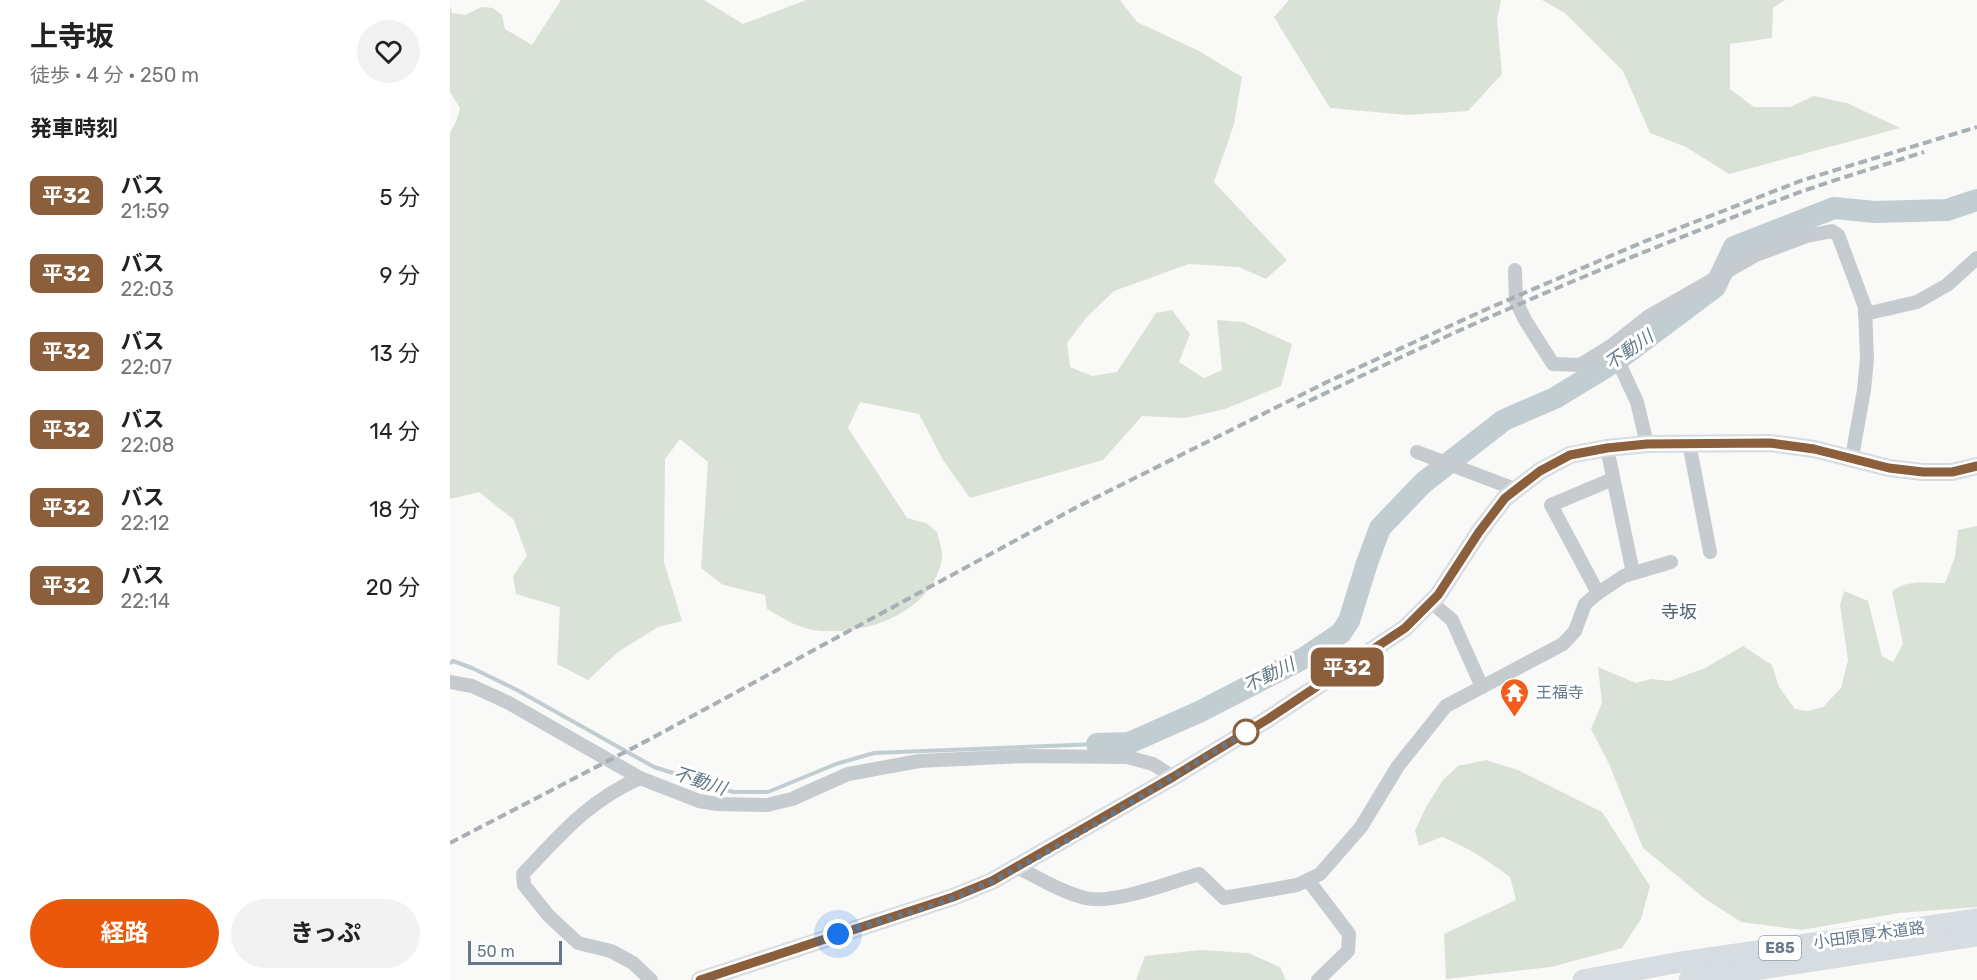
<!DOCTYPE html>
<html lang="ja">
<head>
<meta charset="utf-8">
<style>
	:root { --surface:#fff; --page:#f2f2f2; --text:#222; --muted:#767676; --accent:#ea580c }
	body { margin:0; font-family:Rubik,"Noto Sans JP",sans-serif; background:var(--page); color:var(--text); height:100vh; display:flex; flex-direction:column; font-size:22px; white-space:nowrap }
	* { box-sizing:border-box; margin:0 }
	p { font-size:20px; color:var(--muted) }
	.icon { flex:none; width:33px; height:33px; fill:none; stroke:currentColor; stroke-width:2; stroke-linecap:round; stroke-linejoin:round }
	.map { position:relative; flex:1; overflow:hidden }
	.panel { display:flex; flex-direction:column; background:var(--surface); width:450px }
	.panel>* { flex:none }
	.badge { padding:0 12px; border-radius:9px; font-size:21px; line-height:39px }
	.scale { position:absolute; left:18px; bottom:15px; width:94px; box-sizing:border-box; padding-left:6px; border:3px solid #65788b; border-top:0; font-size:16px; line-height:21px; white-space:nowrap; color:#65788b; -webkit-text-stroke:4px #fff; paint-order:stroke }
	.you { position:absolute; width:30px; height:30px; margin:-15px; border:4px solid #fff; border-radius:50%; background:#1a73e8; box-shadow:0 0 0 9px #1a73e833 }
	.map>.badge { position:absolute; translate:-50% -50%; box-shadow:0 0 0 3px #fff }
	h2 { padding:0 30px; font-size:22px; line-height:54px }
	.round { display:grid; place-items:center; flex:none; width:63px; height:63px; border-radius:32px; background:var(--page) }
	.overview { display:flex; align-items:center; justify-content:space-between; height:102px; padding:0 30px }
	h1 { font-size:28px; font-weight:700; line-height:45px }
	.cta { display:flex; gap:12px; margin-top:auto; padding:12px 30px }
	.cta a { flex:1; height:69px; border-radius:36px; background:var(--accent); color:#fff; font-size:24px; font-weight:700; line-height:69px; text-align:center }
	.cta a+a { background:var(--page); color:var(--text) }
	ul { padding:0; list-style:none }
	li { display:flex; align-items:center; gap:18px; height:78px; padding:0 30px }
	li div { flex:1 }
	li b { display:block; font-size:22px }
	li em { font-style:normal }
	li .badge { min-width:66px; font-weight:700; text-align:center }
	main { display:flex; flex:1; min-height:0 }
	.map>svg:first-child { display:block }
</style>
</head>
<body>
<main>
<section class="panel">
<div class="overview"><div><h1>上寺坂</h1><p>徒歩 · 4 分 · 250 m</p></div><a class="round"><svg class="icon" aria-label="heart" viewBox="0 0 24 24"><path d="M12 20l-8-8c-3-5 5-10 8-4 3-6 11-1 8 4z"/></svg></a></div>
<h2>発車時刻</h2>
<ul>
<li><span class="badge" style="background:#8b5e3c;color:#fff">平32</span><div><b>バス</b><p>21:59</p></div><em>5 分</em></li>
<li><span class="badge" style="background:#8b5e3c;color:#fff">平32</span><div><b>バス</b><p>22:03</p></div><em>9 分</em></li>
<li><span class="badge" style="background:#8b5e3c;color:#fff">平32</span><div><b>バス</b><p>22:07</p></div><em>13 分</em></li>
<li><span class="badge" style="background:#8b5e3c;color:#fff">平32</span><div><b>バス</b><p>22:08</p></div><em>14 分</em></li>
<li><span class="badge" style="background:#8b5e3c;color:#fff">平32</span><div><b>バス</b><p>22:12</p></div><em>18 分</em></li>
<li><span class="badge" style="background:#8b5e3c;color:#fff">平32</span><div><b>バス</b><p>22:14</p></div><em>20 分</em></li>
</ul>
<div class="cta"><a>経路</a><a>きっぷ</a></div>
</section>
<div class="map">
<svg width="1527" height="980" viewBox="0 0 1527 980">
	<rect width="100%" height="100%" fill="#f9f9f7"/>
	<g fill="#dae2d7">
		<path d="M111,0H254L293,24L356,0H670L687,22L749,51L792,77L784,124L764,182L837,260L816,279L789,267L739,264L664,291L636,318L617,343L620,367L642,376L667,372L706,313L722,310L740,334L729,362L754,378L772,370L767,320L793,322L842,344L831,386L775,409L735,418L692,416L653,460L520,498L493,460L469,414L410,402L398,428L457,518L476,523L487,532C489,540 493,551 492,559C481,615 412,637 363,630C346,627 331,617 317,609L315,595L273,585L251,568L258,462L230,439L215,459L214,562L232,621L208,627L168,652L138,680L107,664L110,607L66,594L63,576L77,556L64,520L29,492L0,499V133L7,119L10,108L0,92V6L2,13L15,15L32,7L43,8L52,15L55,29L82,45Z"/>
		<path d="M839,0H1051L1047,20L1052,74L1018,111L957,115L880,108L824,17Z"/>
		<path d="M1092,0H1335L1323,8L1322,38L1280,44V89L1304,107H1340L1364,96L1397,103L1450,128L1279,174L1236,147L1200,133L1173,71L1115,13Z"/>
		<path d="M1527,526V907L1449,913L1352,930L1291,922L1254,898L1193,848L1159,764L1141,729L1152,703L1148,667L1186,683L1201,679L1220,681L1255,668L1293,646L1322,665L1329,687L1345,709L1358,711L1373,707L1391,688L1398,660L1390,605L1394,591L1418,601L1432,656L1443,662L1453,644L1442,592C1455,579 1477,583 1495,583L1505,557L1508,530Z"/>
		<path d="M1036,760L1068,770L1152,812L1200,886L1191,919L1172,948L1101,967L996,979L994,934L1066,900L1060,877C1038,861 1018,847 992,837L969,846L965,831L976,807L993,780L1008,766Z"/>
		<path d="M751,950L798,953L830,967L836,980H686L695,956Z"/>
	</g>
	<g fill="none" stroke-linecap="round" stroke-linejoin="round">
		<path stroke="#c2cdd2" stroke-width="4" d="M0,663L3,661L22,668L67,690L204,767L283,792H318L386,764L424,753L647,744"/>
		<path stroke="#c2cdd2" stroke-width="22" d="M647,744L679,743L749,712L854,658L891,633L899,621L917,563L930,528L973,483L1054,420L1105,398L1169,359L1265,287L1284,247L1384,208L1425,212L1497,210L1527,200"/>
		<g stroke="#c6cbcf" stroke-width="14">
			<path d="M1065,270L1066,301L1075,320L1103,364L1130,365L1161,346L1199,316L1306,255L1357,236L1382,231L1388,235L1415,307L1417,359L1414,390L1402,457"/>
			<path d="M1415,314L1467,302L1497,285L1527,258"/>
			<path d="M1161,346L1187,402L1197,444"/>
			<path d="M1239,443L1260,552"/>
			<path d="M1157,448L1183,573"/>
			<path d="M967,452L1065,489"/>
			<path d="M1148,593L1101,505L1163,479"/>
			<path d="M981,602L1002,620L1032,687"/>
			<path d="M0,682L22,686L59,703L190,778L249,801L267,804L317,805L342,799L398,774L469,761L574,756L677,757L703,764L723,777"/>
			<path d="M190,778C138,801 111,834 73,874L74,885L98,915L128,943L161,951L183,963L201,980"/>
			<path d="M567,867C589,878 611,892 635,898C663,905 721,882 749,874L774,898L847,885L870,874L911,827L948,766L996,706L1113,644L1125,631L1135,604L1148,593L1174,576L1221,562"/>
			<path d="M858,880L899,934L898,951L868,980"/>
		</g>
		<path stroke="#d6dce0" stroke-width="18" d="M250,980L503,897L542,881L723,777L818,719L955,628L988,595L1029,532L1055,498L1090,471L1120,455L1157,448L1197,444L1320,443L1364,449L1439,468L1473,472H1502L1527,466"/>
		<g stroke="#d6dce0" stroke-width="21">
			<path d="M1133,980L1225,963L1527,919"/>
			<path d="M1239,980L1527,936"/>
		</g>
		<g stroke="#a8afb5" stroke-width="4" stroke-dasharray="9 4.5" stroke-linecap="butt">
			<path d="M847,407C1011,326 1181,254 1353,191C1393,177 1434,165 1474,152"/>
			<path d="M0,843L202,738L627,507L879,381L1037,309L1193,242L1353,180L1527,127"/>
		</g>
	</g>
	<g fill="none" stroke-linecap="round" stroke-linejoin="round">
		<defs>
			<path id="line" d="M250,980L503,897L542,881L723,777L818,719L955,628L988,595L1029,532L1055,498L1090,471L1120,455L1157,448L1197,444L1320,443L1364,449L1439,468L1473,472H1502L1527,466"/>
		</defs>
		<use href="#line" stroke="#fff" stroke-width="14"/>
		<use href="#line" stroke="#8b5e3c" stroke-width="9"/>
		<path stroke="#65788b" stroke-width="6" stroke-dasharray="0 10.8" d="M388,934C439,918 495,905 543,881C630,836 714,782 798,731L796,732"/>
	</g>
	<defs>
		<symbol id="temple-pin" viewBox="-11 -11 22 30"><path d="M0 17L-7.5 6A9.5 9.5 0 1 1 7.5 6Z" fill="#f45c1c" stroke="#fff"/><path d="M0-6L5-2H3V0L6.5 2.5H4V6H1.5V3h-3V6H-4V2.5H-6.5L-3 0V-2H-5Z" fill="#fff"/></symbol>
	</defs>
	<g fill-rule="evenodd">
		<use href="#temple-pin" x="1048" y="676" width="33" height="45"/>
	</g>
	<circle fill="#fff" stroke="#8b5e3c" stroke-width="3" cx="796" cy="732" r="12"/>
	<g text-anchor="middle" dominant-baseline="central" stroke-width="6" stroke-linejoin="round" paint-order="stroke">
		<rect fill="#fff" stroke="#93a0ae" stroke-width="1.5" x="1309" y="936" width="42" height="24" rx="4.5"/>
		<g font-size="15" font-weight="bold" fill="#65788b">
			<text x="1330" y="948">E85</text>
		</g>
		<g font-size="16" fill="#65788b" stroke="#fff" text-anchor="start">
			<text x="1086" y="692">王福寺</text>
		</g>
		<g font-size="16" fill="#65788b" stroke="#fff">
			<text transform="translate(1419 935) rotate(-8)">小田原厚木道路</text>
		</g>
		<g font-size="18" font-style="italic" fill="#617a85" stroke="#fff">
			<text transform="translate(1179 350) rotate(-35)">不動川</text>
			<text transform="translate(819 675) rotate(-26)">不動川</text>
			<text transform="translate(250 781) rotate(18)">不動川</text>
		</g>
		<g font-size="18" fill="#54616f" stroke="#fff">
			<text x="1229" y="612">寺坂</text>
		</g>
	</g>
</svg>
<div class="scale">50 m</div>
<div class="you" style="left:388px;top:934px"></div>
<b class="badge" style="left:897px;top:667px;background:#8b5e3c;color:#fff">平32</b>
</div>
</main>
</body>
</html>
